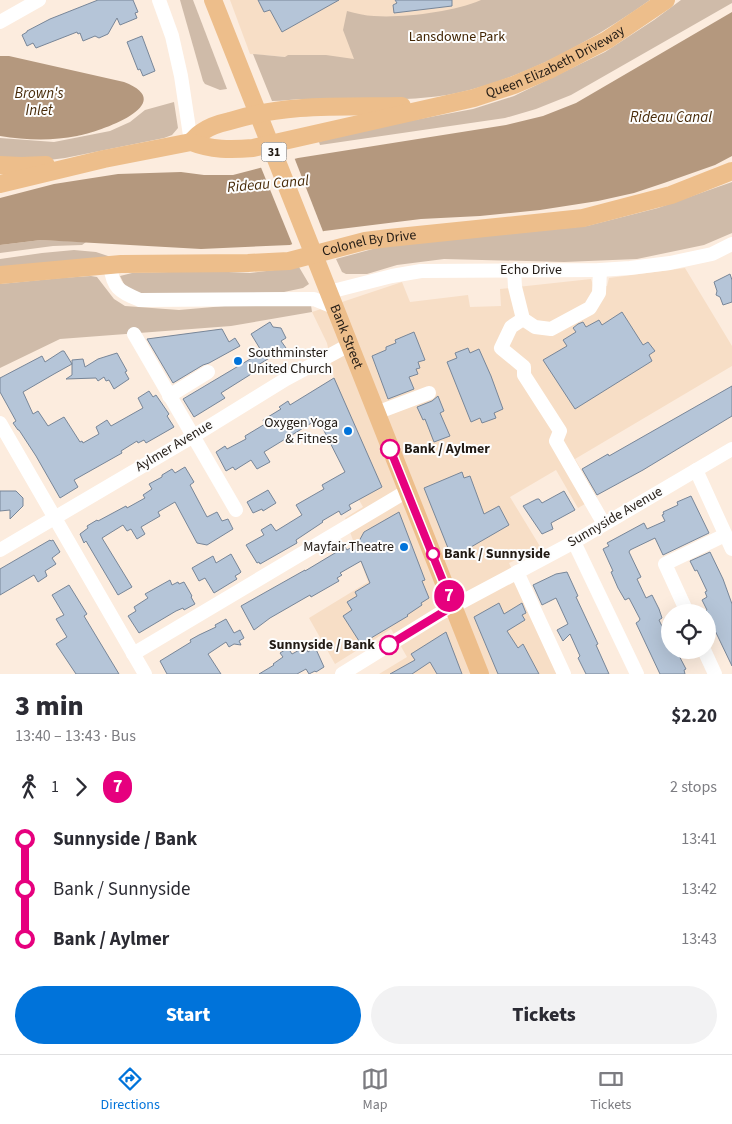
<!DOCTYPE html>
<html lang="en">
<head>
<meta charset="utf-8">
<style>
	:root { --surface:#fff; --page:#f2f2f3; --text:#2b2b33; --muted:#7c7c81; --line:#e1e1e2; --accent:#0073da }
	body { margin:0; font-family:"Source Sans 3",sans-serif; background:var(--page); color:var(--text); height:100vh; display:flex; flex-direction:column; font-size:19px; white-space:nowrap }
	* { box-sizing:border-box; margin:0 }
	p { font-size:16px; color:var(--muted) }
	.icon { flex:none; width:28px; height:28px; fill:none; stroke:currentColor; stroke-width:2; stroke-linecap:round; stroke-linejoin:round }
	.map { position:relative; height:674px; overflow:hidden }
	.sheet { display:flex; flex-direction:column; background:var(--surface); flex:1 }
	.sheet>* { flex:none }
	.badge { padding:0 10px; border-radius:16px; font-size:18px; line-height:32px }
	.fabs { position:absolute; left:661px; top:604px; display:grid; gap:10px }
	.fabs a { display:grid; place-items:center; width:55px; height:55px; border-radius:50%; background:var(--surface); box-shadow:0 5px 20px #0002; font-size:25px }
	.map>.badge { position:absolute; translate:-50% -50%; box-shadow:0 0 0 2px #fff }
	.legs { display:flex; align-items:center; gap:8px; height:55px; padding:0 15px; font-size:16px }
	.legs p { margin-inline-start:auto }
	.head { display:flex; align-items:center; justify-content:space-between; height:85px; padding:0 15px }
	h1 { font-size:28px; font-weight:800; line-height:38px }
	.action { display:flex; gap:10px; margin-top:auto; padding:10px 15px }
	.action a { flex:1; height:58px; border-radius:30px; background:var(--accent); color:#fff; font-size:20px; font-weight:800; line-height:58px; text-align:center }
	.action a+a { background:var(--page); color:var(--text) }
	ul { padding:0 15px; list-style:none }
	li { display:flex; align-items:center; gap:18px; height:50px; font-size:19px }
	li i { display:grid; place-items:center; width:8px; height:100%; margin:0 6px; background:currentColor }
	li i::after { content:''; width:12px; height:12px; margin:-6px; border:4px solid; border-radius:50%; background:var(--surface) }
	li p { margin-inline-start:auto }
	li:first-child i { background:linear-gradient(#0000 50%,currentColor 0) }
	li:last-child i { background:linear-gradient(currentColor 50%,#0000 0) }
	.tabs { display:flex; justify-content:space-around; align-items:center; height:70px; border-top:1px solid var(--line); background:var(--surface); font-size:14px; color:var(--muted) }
	.tabs a { display:grid; justify-items:center; gap:2px }
	.tabs .on { color:var(--accent) }
	.map>svg:first-child { display:block }
</style>
</head>
<body>
<div class="map">
<svg width="732" height="674" viewBox="0 0 732 674">
	<rect width="100%" height="100%" fill="#fcecde"/>
	<g fill="#f7dec6">
		<path d="M230,0H579L467,64L321,60L250,54Z"/>
		<path d="M685,268L732,346V366L575,459L597,497L578,508L556,470L510,497L541,548L509,563L561,674H379L407,657L391,629L335,664L309,618L368,582L345,518L363,507L359,500L327,343L312,312L402,282L410,302L468,295L470,307L501,306L500,289L591,279L594,288L599,287L607,286L609,278Z"/>
	</g>
	<g fill="#cfbba9">
		<path d="M180,0H193L227,89L220,90L205,84L203,81Z"/>
		<path d="M481,0H650C592,41 527,77 457,93C408,103 356,99 306,99C294,99 283,101 272,101L253,54L285,57L288,55H326L354,59L343,30L347,11C356,13 365,16 374,16C404,18 453,12 481,0Z"/>
		<path d="M681,0H732V3L571,95L536,109L505,118L320,145L319,142L345,133L473,109L514,96L605,52L654,20Z"/>
		<path d="M174,102L178,128L172,135L164,138L65,158L41,161L0,159V138L54,142L110,131L130,122L145,110Z"/>
		<path d="M732,182V233L704,245L637,259L564,262L444,259L397,265L367,274H346L342,272L336,259L380,247L587,226L658,208Z"/>
		<path d="M41,240L86,242L82,245L53,246L0,253V245Z"/>
		<path d="M74,250L96,252L114,258L0,268V259L42,253Z"/>
		<path d="M299,267L309,284L303,288L284,292L148,297L126,288L120,276L132,273L207,271L250,273Z"/>
		<path d="M91,276L97,277L114,299L125,306L179,310L236,305H311L312,312L231,326L60,339L0,368V284L61,278Z"/>
	</g>
	<g fill="#b4987e">
		<path d="M732,12V156L715,165L664,183L634,193L598,201L540,210L480,216L421,219L324,231L290,245L201,249L41,240L0,245V198L54,184L118,174L181,172L204,175H233L298,158L506,125L543,116L576,103Z"/>
		<path d="M0,56H9L124,82C181,104 99,132 77,136C52,141 25,140 0,136Z"/>
	</g>
	<path fill="#fcecde" d="M294,157L324,234L293,246L260,165Z"/>
	<g fill="#b5c5d8" stroke="#788698">
		<path d="M98,0H133L138,12L135,13L137,18L120,25L117,18L108,34L99,38L95,36L83,41L80,33L78,34L77,32L36,48L33,43L27,46L22,35L27,32V31L50,19Z"/>
		<path d="M258,0H339L282,32L270,10L264,12Z"/>
		<path d="M395,0H452V6L394,13L393,5L397,3Z"/>
		<path d="M142,36L155,71L143,76L140,69L138,70L127,42Z"/>
		<path d="M730,274L732,280V302L723,305L720,297L716,295L717,291L714,282Z"/>
		<path d="M622,312L643,345L648,342L655,351L649,355L652,361L575,409L543,360L567,346L563,340L576,332L573,328L578,324L583,322L586,327L599,320L602,325Z"/>
		<path d="M270,322L273,327L281,328L286,338L281,341L286,348L253,368L256,371L221,393L225,398L194,417L183,399L262,352L251,334Z"/>
		<path d="M222,329L229,342L235,338L240,346L209,363L203,365L173,383L147,339Z"/>
		<path d="M414,332L425,360L418,362L420,368L416,369L418,374L409,377L414,389L388,399L372,356L386,350V347L396,343L395,340Z"/>
		<path d="M468,348L470,353L479,349L491,376L503,409L494,413L496,418L482,423L480,418L471,422L447,362L457,358L455,353Z"/>
		<path d="M62,351H64L72,364V360L83,359L85,367L98,359L117,353L127,371L125,372L129,379L114,389L109,380L106,381L104,377L98,381L96,378L66,379L72,375V364L54,374L23,392L33,414L38,411L48,426L64,417L80,442L82,441L83,443L99,434L96,427L107,420L111,426L143,408L138,398L149,391L153,397L156,395L169,414L167,416L174,427L146,443L144,440L138,443L137,441L121,451L122,453L74,480L78,487L60,498L36,456L19,430H18L13,423L16,421L0,392V378L42,356L45,362Z"/>
		<path d="M334,378L382,487L349,505L351,509L341,515L339,511L322,521L323,522L296,540L297,543L260,564L259,562L257,563L246,545L264,535L261,530L271,524L276,531L302,515L296,505L324,489L322,485L345,472L318,419L264,452L270,462L257,469L251,460L235,470L233,467L226,471L216,452L225,446L227,449L246,439L245,436L265,424L263,420L281,409L279,407L288,401L290,405Z"/>
		<path d="M732,386V416L643,470L597,495L582,469L608,454L609,456Z"/>
		<path d="M438,396L444,411L440,413L450,436L434,442L425,419L423,420L417,407L432,401Z"/>
		<path d="M185,467L194,482L190,485L207,517L217,512L222,521L228,519L233,529L207,545L197,543L175,502L158,512L160,516L141,527L145,534L137,539L131,529L127,531L123,525L102,538L132,587L118,595L86,541L84,543L80,534L88,528L87,526L97,520L98,521L126,506L127,508L145,498L143,495L152,489L149,484L162,477V475L172,469L175,473Z"/>
		<path d="M462,472L464,478L470,476L484,514L499,506L509,525L452,558L424,488Z"/>
		<path d="M268,490L276,503L263,511L262,509L253,513L247,502Z"/>
		<path d="M0,491H16L23,498V506L10,519V510L0,511Z"/>
		<path d="M564,491L575,510L551,523L553,529L542,534L523,506L537,499H539L542,503Z"/>
		<path d="M691,496L709,533L663,555L655,538L630,550L629,552L641,577L637,579L646,598L652,595L659,609L662,618L659,620L670,643V650H676L686,669L684,670L685,674H660L636,623L639,621L640,619L629,598L625,600L618,588L611,572L613,571L603,549L609,546L607,543L644,523L647,529L665,521L662,515L664,514L663,512L678,505L677,502Z"/>
		<path d="M399,512L425,580L422,581L429,598L421,603L422,605L407,615L408,616L361,644L343,616L352,610L347,602L357,596L355,592L370,583L361,561L340,573L342,575L337,578L339,581L311,597L310,595L270,618L254,630L241,606L305,570V571L345,547L347,550L358,543L364,532Z"/>
		<path d="M50,540L51,541L53,540L60,552L52,558L56,564L45,571L47,576L38,582L34,575L0,595V569Z"/>
		<path d="M710,552L723,579L732,604V666L708,616V612H705L707,610L702,600L707,597L705,592L707,591L697,570L695,571L690,561Z"/>
		<path d="M231,554L241,572L240,573L235,576L237,579L214,593L205,578L199,581L192,568L213,556L216,563Z"/>
		<path d="M567,572L578,596L576,597L598,644L596,645L609,674H586L578,658L580,656L570,634L563,641L557,630L568,624L556,598L542,605L533,585L556,574Z"/>
		<path d="M170,580L172,585L178,582L179,584L184,582L192,596L191,597L195,604L184,610L183,608L176,611L139,633L128,616L136,611L134,607L148,598L145,594Z"/>
		<path d="M69,585L87,614L84,616L119,674H76L56,644L67,637L56,619L64,615L52,595Z"/>
		<path d="M499,603L504,614L522,603L526,613L522,615L525,620L507,631L518,648L523,644L539,674H498L474,617Z"/>
		<path d="M226,619L234,633L240,630L244,638L239,641L241,645L234,644L229,647L226,642L208,654L221,674H167L160,661L191,642L190,640L199,635L216,627L215,625Z"/>
		<path d="M446,632L462,674H437L430,662L412,674H390L415,660L411,654Z"/>
		<path d="M305,647L308,652L315,647L324,667L316,672L315,671L309,674L306,669L297,674H259L274,665L273,664L283,657L280,653L288,648L292,654Z"/>
	</g>
	<g fill="none" stroke-linecap="round" stroke-linejoin="round">
		<g stroke="#fff" stroke-width="14">
			<path d="M159,0L172,36L181,76L191,142"/>
			<path d="M0,22L39,0"/>
			<path d="M110,265C113,289 119,291 140,300L314,299L336,308"/>
			<path d="M514,270L515,287L523,319L535,327L551,329L590,308L599,293L600,270"/>
			<path d="M329,292L392,276L421,271L600,270L630,268L670,263L712,254L732,244"/>
			<path d="M523,319L511,327L501,348L524,367V375L560,431L556,441L604,524"/>
			<path d="M134,334L236,510"/>
			<path d="M169,396L208,372"/>
			<path d="M376,413L429,393"/>
			<path d="M0,423L145,674"/>
			<path d="M696,470L732,549"/>
			<path d="M574,542L637,674"/>
			<path d="M0,550L192,437L286,379L349,345"/>
			<path d="M517,572L564,674"/>
			<path d="M687,612L665,564L725,535"/>
			<path d="M704,650L715,674"/>
			<path d="M133,654L407,491"/>
			<path d="M342,674L439,614L574,542L732,449"/>
		</g>
		<g stroke="#edbe8b" stroke-width="18">
			<path id="s1" d="M213,0L480,674"/>
			<path d="M191,142C194,139 198,134 202,132C210,126 221,123 230,121C286,103 345,107 402,106"/>
			<path d="M0,165L21,166L46,165"/>
			<path id="s2" d="M0,184L104,159L191,142C211,150 231,150 253,148L474,98L514,85L549,70L607,40L666,0"/>
			<path id="s3" d="M0,275L121,264L248,263L289,261L365,241L389,238L583,218L671,195L732,171"/>
		</g>
	</g>
	<g fill="none" stroke-linecap="round" stroke-linejoin="round">
		<defs>
			<path id="line-1" d="M389,645L453,606L390,449"/>
		</defs>
		<use href="#line-1" stroke="#fff" stroke-width="11"/>
		<use href="#line-1" stroke="#e6007e" stroke-width="8"/>
	</g>
	<g fill="#0073da" stroke="#fdfdfd" stroke-width="2">
		<circle cx="238" cy="361" r="5"/>
		<circle cx="348" cy="431" r="5"/>
		<circle cx="404" cy="547" r="5"/>
	</g>
	<g fill="#fff" stroke="#e6007e" stroke-width="2.5">
		<circle cx="390" cy="449" r="9"/>
		<circle cx="433" cy="554" r="6"/>
		<circle cx="389" cy="645" r="9"/>
	</g>
	<g text-anchor="middle" dominant-baseline="central" stroke-width="4" stroke-linejoin="round" paint-order="stroke">
		<rect fill="#fdfdfd" stroke="#645f5b" stroke-width="1" x="261.5" y="142.5" width="25" height="19" rx="4"/>
		<g font-size="12" font-weight="bold" fill="#221b15">
			<text x="274" y="152">31</text>
		</g>
		<g font-size="14" fill="#412402" stroke="#fdfdfd">
			<text x="457" y="37">Lansdowne Park</text>
		</g>
		<g font-size="14" fill="#221b15" stroke="#fdfdfd">
			<text stroke="none"><textPath href="#s2" startOffset="574">Queen Elizabeth Driveway</textPath></text>
			<text stroke="none"><textPath href="#s3" startOffset="372">Colonel By Drive</textPath></text>
			<text x="531" y="270">Echo Drive</text>
			<text stroke="none"><textPath href="#s1" startOffset="362">Bank Street</textPath></text>
			<text transform="translate(174 446) rotate(-31)">Aylmer Avenue</text>
			<text transform="translate(615 517) rotate(-30)">Sunnyside Avenue</text>
		</g>
		<g font-size="14" fill="#221b15" stroke="#fdfdfd" text-anchor="end">
			<text x="248" y="353" text-anchor="start">Southminster<tspan x="248" dy="16">United Church</tspan></text>
			<text x="338" y="423">Oxygen Yoga<tspan x="338" dy="16">&amp; Fitness</tspan></text>
			<text x="394" y="547">Mayfair Theatre</text>
		</g>
		<g font-size="14" font-weight="bold" fill="#221b15" stroke="#fdfdfd" text-anchor="start">
			<text x="404" y="449">Bank / Aylmer</text>
			<text x="444" y="554">Bank / Sunnyside</text>
			<text x="375" y="645" text-anchor="end">Sunnyside / Bank</text>
		</g>
		<g font-size="15" font-style="italic" fill="#482b09" stroke="#fdfdfd">
			<text x="39" y="93">Brown's<tspan x="39" dy="17">Inlet</tspan></text>
			<text x="671" y="117">Rideau Canal</text>
			<text transform="translate(268 184) rotate(-5)">Rideau Canal</text>
		</g>
	</g>
</svg>
<div class="fabs">
<a><svg class="icon" aria-label="locate" viewBox="0 0 24 24"><circle cx="12" cy="12" r="6"/><path d="M12 2v4M12 18v4M2 12h4M18 12h4"/></svg></a>
</div>
<b class="badge" style="left:449px;top:596px;background:#e6007e;color:#fff">7</b>
</div>
<section class="sheet">
<div class="head"><div><h1>3 min</h1><p>13:40 – 13:43 · Bus</p></div><b>$2.20</b></div>
<div class="legs"><svg class="icon" aria-label="walk" viewBox="0 0 24 24"><circle cx="13" cy="4" r="2"/><path d="M13 8l-2 6 4 7M11 14l-3 7M7 12l3-4h3l4 4"/></svg>1<svg class="icon" aria-label="forward" viewBox="0 0 24 24"><path d="M9 5l7 7-7 7"/></svg><b class="badge" style="background:#e6007e;color:#fff">7</b><p>2 stops</p></div>
<ul>
<li><i style="color:#e6007e"></i><b>Sunnyside / Bank</b><p>13:41</p></li>
<li><i style="color:#e6007e"></i><span>Bank / Sunnyside</span><p>13:42</p></li>
<li><i style="color:#e6007e"></i><b>Bank / Aylmer</b><p>13:43</p></li>
</ul>
<div class="action"><a>Start</a><a>Tickets</a></div>
</section>
<nav class="tabs">
<a class="on"><svg class="icon" aria-label="directions" viewBox="0 0 24 24"><path d="M12 3l9 9-9 9-9-9zM9 14v-3h6M13 9l2 2-2 2"/></svg>Directions</a>
<a><svg class="icon" aria-label="map" viewBox="0 0 24 24"><path d="M3 6l6-2 6 2 6-2v14l-6 2-6-2-6 2zM9 4v14M15 6v14"/></svg>Map</a>
<a><svg class="icon" aria-label="tickets" viewBox="0 0 24 24"><path d="M3 7h18v10H3zM15 7v10"/></svg>Tickets</a>
</nav>
</body>
</html>
